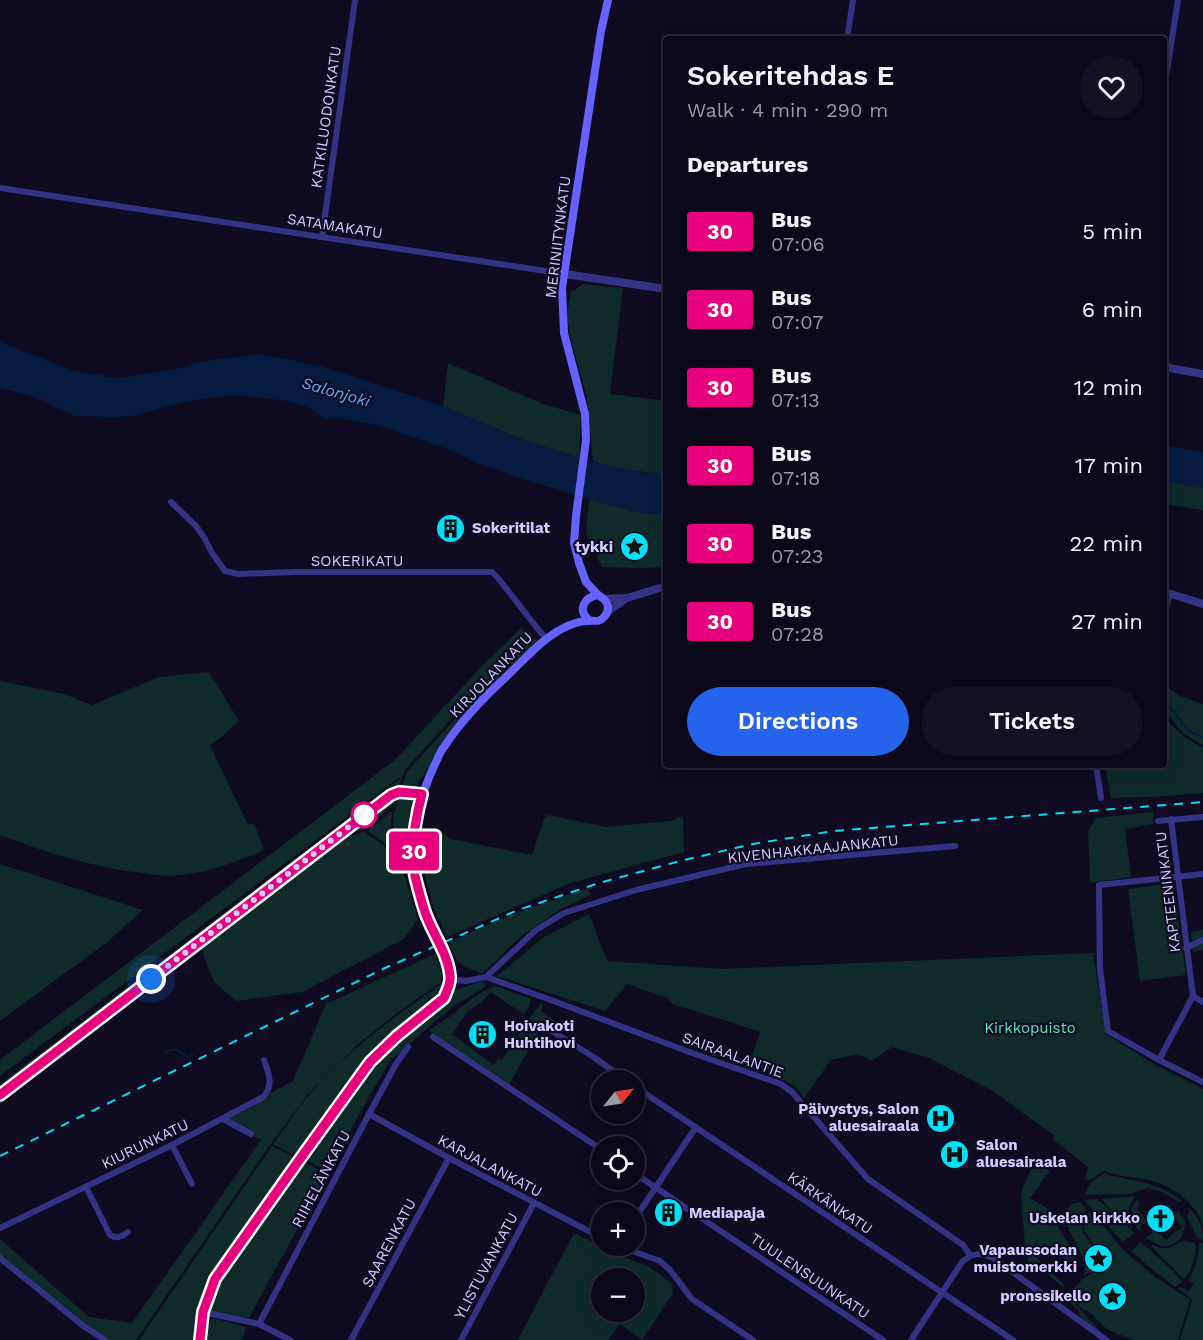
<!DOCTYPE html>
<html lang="en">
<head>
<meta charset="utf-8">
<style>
	:root { --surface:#0b0819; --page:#141122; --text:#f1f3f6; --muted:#9a9aa2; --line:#2b2938; --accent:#2563eb }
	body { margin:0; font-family:"Work Sans",sans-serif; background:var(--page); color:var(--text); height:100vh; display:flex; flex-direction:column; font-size:22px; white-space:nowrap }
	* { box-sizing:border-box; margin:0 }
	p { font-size:20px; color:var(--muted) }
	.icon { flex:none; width:33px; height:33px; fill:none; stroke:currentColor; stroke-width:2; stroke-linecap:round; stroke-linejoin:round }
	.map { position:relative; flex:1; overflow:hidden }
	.details { position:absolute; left:663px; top:36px; width:504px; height:732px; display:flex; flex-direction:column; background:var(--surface); border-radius:6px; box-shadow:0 3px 15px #0003,0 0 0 2px var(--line) }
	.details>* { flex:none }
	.badge { padding:0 12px; border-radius:4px; font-size:21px; line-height:39px }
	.needle { width:39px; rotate:60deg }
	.tools { position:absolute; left:591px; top:1070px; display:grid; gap:12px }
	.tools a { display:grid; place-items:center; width:54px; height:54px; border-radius:50%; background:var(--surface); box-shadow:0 3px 15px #0003,0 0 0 2px var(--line); font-size:30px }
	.you { position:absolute; width:30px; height:30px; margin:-15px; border:4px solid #fff; border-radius:50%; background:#1a73e8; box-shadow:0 0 0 9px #1a73e833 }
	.map>.badge { position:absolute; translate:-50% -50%; box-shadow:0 0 0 3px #fff }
	h2 { padding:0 24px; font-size:22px; line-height:54px }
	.round { display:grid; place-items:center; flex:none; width:63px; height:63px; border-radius:32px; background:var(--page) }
	.head { display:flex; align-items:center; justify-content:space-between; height:102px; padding:0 24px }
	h1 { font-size:28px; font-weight:600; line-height:45px }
	.primary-button { display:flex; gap:12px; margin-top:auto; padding:12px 24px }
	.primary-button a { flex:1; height:69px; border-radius:36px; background:var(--accent); color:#fff; font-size:24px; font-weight:600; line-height:69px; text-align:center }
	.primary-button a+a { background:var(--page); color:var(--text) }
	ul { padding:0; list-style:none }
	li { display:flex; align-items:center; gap:18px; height:78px; padding:0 24px }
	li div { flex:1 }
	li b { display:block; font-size:22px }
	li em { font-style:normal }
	li .badge { min-width:66px; font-weight:700; text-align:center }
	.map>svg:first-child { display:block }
</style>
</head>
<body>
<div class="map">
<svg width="1203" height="1340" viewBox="0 0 1203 1340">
	<rect width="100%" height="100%" fill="#0f0b21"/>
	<g fill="#0e2b2a" fill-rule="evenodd">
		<path d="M583,284L623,288L610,394L666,401V474C641,472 616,469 593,461L587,397L571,341L567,314L571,292Z"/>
		<path d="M448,363L543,404L581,415L579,458L526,441L443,406Z"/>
		<path d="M1164,480L1184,485L1203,488V510L1164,504Z"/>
		<path d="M589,499L633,511L666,515V567L638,568L602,567L586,533Z"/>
		<path d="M521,628L533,637L489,677L405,770L403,776L396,780L0,1076V1060L396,759L480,668Z"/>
		<path d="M535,638L544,645L497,683L492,678Z"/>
		<path d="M209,672L239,721L222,737L210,745L248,825L254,823L264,850C234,863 203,874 170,876C161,876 152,874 143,873C94,868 46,852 0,835V681L64,694L92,705L159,677Z"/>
		<path d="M490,680L495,685L451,737L419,781L416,792L400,791L407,772Z"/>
		<path d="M1164,684L1179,696L1203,704V745L1185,735L1164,710Z"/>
		<path d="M1164,720H1166L1183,736L1203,748V793L1167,796L1111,798L1105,765H1164Z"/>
		<path d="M402,778L397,791L0,1091V1084L397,781Z"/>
		<path d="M398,793L394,804L364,830H348Z"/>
		<path d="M400,793L414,795L406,834L412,881C406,867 393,842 393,826C392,816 398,804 400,793Z"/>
		<path d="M393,810C388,831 393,839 400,859L383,842L368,831Z"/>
		<path d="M1153,812L1154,824L1125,829L1131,877L1090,883L1088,831L1096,818Z"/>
		<path d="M548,815L606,827L670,821L683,816L684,852L570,883L447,937L434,909L424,872L426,837L434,829L451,839L532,855L544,819Z"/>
		<path d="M364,832L381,843L400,861L418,919L404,939L302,992L236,1001L214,982L200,946L300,868L325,852L344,837Z"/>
		<path d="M0,864L143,910L106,943L0,1021Z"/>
		<path d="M1174,883L1186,975L1140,981L1128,889Z"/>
		<path d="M588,888L591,895L561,909L520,937L482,974C460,963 458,968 449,942L508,916Z"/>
		<path d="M589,914L607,961L722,969L1093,953L1106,1034L1159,1067L1203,1089V1226C1197,1205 1176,1189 1156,1182C1139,1176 1121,1178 1104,1171L1090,1180L1084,1179L1089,1168L1063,1147L1052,1140L1055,1136L991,1090L929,1058L892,1047L871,1061L858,1054L831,1060L804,1098L796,1087L770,1072L748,1064L761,1032L673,1004L667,998L627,984L605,1011L497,976L544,937Z"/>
		<path d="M1203,930V950L1193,952L1191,932Z"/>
		<path d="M435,954L442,974L441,982L396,1014L357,1045L308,1094L270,1145L136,1340H106L83,1324L0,1256V1239L89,1317L132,1323L261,1140L221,1119L293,1081L326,1004Z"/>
		<path d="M445,976C450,988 441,995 434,1005L427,995L442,983Z"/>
		<path d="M482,981L486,986L454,1006L441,1017L435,1007L456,990Z"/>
		<path d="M496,986L531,999L529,1008L523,1014L491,992L483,1001L468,1011L452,1034L494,1065L498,1059L502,1060L534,1012L542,1003H543L541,1011L567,1029L565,1032L546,1019L509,1085L434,1035L429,1030C438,1024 447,1019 454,1013C468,1002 480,991 496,986Z"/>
		<path d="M426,995L433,1006L395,1036L299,1157L273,1144C285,1128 296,1110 309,1095C342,1056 384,1024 426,995Z"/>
		<path d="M434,1008L440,1017L389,1062L327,1171L302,1158L371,1062Z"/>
		<path d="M272,1146L297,1159L214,1278L197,1340H139Z"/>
		<path d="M300,1160L327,1174L248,1320L206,1311L216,1279Z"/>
		<path d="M1033,1163L1042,1166L1050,1171L1030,1198L1055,1213C1057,1235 1080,1251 1078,1273L1051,1245L1041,1252L1025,1246L1021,1194Z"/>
		<path d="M1105,1173L1112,1176C1137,1181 1162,1184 1182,1201L1179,1202L1160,1191L1148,1188L1130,1194L1086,1195C1086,1184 1096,1178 1105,1173Z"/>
		<path d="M1135,1196C1126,1209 1127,1215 1133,1229C1123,1219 1108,1210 1102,1199Z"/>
		<path d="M1097,1199L1122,1220L1134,1233L1123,1242L1084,1200Z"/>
		<path d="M1137,1199L1140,1203L1137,1209L1147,1221L1141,1226V1229L1139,1231C1131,1220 1128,1211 1137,1199Z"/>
		<path d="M1080,1202L1086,1209L1082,1223L1083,1232L1103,1264L1084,1276C1089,1249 1063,1236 1065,1211L1072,1204Z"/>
		<path d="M1190,1209C1199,1217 1203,1228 1203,1240L1198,1239L1187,1218Z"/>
		<path d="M1178,1211L1185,1221C1185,1233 1179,1246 1165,1246C1158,1246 1152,1241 1146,1238L1156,1230L1166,1240L1182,1227L1173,1216Z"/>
		<path d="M1089,1212L1105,1228L1124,1251L1154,1276L1190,1300L1178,1340H1133L1108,1330L1087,1310L1084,1311L1067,1293L1079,1284L1082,1279L1106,1265L1085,1231L1084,1225Z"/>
		<path d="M574,1233L612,1252L649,1267L661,1275L672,1284L673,1293L642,1340L620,1324L608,1340H518ZM602,1278H634V1311H602Z"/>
		<path d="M1182,1241L1195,1243C1196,1255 1193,1270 1184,1279L1152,1247L1153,1245C1166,1251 1171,1248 1182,1241Z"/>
		<path d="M1141,1242L1172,1270L1182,1282L1175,1287L1153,1270L1131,1251Z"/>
		<path d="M1199,1243H1203V1340H1180L1192,1300L1186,1294L1178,1289L1181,1287L1189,1291L1194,1283L1188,1280C1196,1270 1199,1256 1199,1243Z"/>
		<path d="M1026,1250L1040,1254L1037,1258L1065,1286L1064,1288L1046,1273L1029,1267Z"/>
		<path d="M1067,1295L1100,1331L1099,1332L1080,1318L1079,1310L1065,1298Z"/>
		<path d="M212,1319H216L246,1327L242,1340H205L206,1323Z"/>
	</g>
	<g fill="#051b40">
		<path d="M0,342L75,371L116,378L177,369L198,362L259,354L291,360L324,367L443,406L526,441L566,454L605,465L647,473L666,474V515L633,511L598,502L516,477L472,461L450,450L380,426L337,418L325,419L309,408L288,401L244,396L216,397L185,402L132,416L114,417L74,416L35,397L0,388Z"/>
		<path d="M1164,445L1203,452V488L1184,485L1164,480Z"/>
	</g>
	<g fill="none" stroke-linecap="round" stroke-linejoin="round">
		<g stroke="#051b40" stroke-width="2">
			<path d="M1164,700L1189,731L1203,737"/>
			<path d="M164,1052L175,1049L188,1057L193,1055"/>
		</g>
		<g stroke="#343284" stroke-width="6">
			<path d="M847,39L853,0"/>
			<path d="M1164,90L1178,0"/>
			<path d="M0,188L565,274"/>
			<path d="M322,237L355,0"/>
			<path d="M171,502L196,526L205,539L212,553L225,571L238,574L294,572H492L498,578L541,633L547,638"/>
			<path d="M1164,614L1170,594"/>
			<path d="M1096,765L1101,798"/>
			<path d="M1158,821L1203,817"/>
			<path d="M1203,874L1099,885L1100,969L1108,1031L1159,1060L1203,1082"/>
			<path d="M1186,948L1203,940"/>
			<path d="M486,977L551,1000L692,1053L781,1084L792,1092L868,1179L963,1245L970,1255"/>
			<path d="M451,979L466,981L486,977L536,930L564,913L636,890L746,864L955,846"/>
			<path d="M1193,996L1203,1002"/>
			<path d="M547,1028L592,1056L626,1080"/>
			<path d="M433,1037L602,1150"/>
			<path d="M1159,1060L1193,996L1171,819"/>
			<path d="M634,1086L1013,1340"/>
			<path d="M369,1114L449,1158L602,1238"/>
			<path d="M223,1119L251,1134"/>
			<path d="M172,1145L192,1184"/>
			<path d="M634,1173L883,1340"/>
			<path d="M86,1187L110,1235C117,1240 122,1236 128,1232"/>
			<path d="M634,1220L696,1127"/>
			<path d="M0,1228L172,1145L263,1097C274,1085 269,1074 264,1060"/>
			<path d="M615,1245L652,1258L660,1261L670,1270L692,1299L753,1340"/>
			<path d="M0,1258L82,1325L105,1340"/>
			<path d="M203,1312L259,1324L290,1340"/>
			<path d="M259,1324L369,1114L396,1064L408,1047"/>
			<path d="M351,1340L449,1158"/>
			<path d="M461,1340L534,1203"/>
			<path d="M911,1340L962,1262C972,1253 981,1252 993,1258L1106,1340"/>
		</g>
		<g stroke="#343284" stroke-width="8">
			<path d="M565,274L666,289"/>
			<path d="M1164,367L1203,374"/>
			<path d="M1164,592L1203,604"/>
			<path d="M605,599L625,598"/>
			<path d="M608,611L627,598L666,586"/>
			<path d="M0,1095L391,795L399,792L422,794"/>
		</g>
		<g stroke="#6562ff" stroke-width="8">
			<path d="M598,595L586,582L579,563L574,543L576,516L586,440L585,414L564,333L562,288L601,31L608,0"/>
			<path d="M435,934C426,915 418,895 415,874C409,835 419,798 435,764C438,758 440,752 444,747C461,721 484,697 507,676C526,658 545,635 570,625C575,623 583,621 588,621C595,620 599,623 604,617C612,608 607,600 598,595C584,597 577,610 589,620"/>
			<path d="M200,1340L203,1312L215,1279L300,1159L371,1062L397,1036L444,998L451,979L443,951"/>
		</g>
		<path stroke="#00dff6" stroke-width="2" stroke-dasharray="9 8" stroke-linecap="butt" d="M0,1156L385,968L518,910L599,883L680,861L753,844L833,831L1203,802"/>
		<path stroke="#6562ff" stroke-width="8" d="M435,934L443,951"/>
	</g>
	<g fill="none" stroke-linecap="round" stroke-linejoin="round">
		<defs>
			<path id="line" d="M0,1095L391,795L399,792L422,794C415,820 410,849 415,876C418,888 421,900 425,912C432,933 448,953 450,976C451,983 447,991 444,998L397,1036L370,1062L300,1159L215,1279L203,1312L200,1340"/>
		</defs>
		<use href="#line" stroke="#fff" stroke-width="14"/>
		<use href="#line" stroke="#e6007e" stroke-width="9"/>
		<path stroke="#d1cbff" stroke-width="6" stroke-dasharray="0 10.8" d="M151,979L372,809L364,815"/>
	</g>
	<defs>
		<symbol id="building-disc" viewBox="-11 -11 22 22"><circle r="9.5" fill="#00dff6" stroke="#0f0b21"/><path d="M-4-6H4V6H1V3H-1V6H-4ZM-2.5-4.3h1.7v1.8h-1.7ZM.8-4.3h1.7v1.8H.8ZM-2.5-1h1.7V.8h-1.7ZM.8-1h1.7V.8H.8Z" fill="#111"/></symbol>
		<symbol id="sight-disc" viewBox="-11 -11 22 22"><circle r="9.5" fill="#00dff6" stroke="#0f0b21"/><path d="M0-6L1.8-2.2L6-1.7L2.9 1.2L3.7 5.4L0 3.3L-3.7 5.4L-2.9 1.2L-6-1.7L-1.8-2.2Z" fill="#111"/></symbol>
		<symbol id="hospital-disc" viewBox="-11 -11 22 22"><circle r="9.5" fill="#00dff6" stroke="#0f0b21"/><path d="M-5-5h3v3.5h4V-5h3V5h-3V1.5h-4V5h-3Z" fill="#111"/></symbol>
		<symbol id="church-disc" viewBox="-11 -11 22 22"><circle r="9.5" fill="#00dff6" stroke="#0f0b21"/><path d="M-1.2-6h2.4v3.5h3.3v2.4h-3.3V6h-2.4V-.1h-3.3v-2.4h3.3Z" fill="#111"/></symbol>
	</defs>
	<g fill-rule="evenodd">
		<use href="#building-disc" x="434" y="512" width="33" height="33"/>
		<use href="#sight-disc" x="618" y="530" width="33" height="33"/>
		<use href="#building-disc" x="466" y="1018" width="33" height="33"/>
		<use href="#hospital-disc" x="924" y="1102" width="33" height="33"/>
		<use href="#hospital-disc" x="938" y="1138" width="33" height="33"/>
		<use href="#building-disc" x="652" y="1196" width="33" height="33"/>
		<use href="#church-disc" x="1144" y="1202" width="33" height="33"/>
		<use href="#sight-disc" x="1082" y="1242" width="33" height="33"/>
		<use href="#sight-disc" x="1096" y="1280" width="33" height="33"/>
	</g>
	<circle fill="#fff" stroke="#e6007e" stroke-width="3" cx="364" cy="815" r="12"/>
	<g text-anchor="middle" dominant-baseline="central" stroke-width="4.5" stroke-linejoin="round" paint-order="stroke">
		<g font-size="15" fill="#d1cbff" stroke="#0f0b21">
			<text transform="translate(326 117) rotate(-82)">KATKILUODONKATU</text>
			<text transform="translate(335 226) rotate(9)">SATAMAKATU</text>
			<text transform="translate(558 237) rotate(-83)">MERINIITYNKATU</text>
			<text x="357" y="561">SOKERIKATU</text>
			<text transform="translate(491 675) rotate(-46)">KIRJOLANKATU</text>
			<text transform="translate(813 849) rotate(-6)">KIVENHAKKAAJANKATU</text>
			<text transform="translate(1168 892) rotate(-97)">KAPTEENINKATU</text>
			<text transform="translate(733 1055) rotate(20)">SAIRAALANTIE</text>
			<text transform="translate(145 1144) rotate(-26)">KIURUNKATU</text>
			<text transform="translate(490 1166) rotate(28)">KARJALANKATU</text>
			<text transform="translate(321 1179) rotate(-62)">RIIHELÄNKATU</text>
			<text transform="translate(830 1203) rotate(34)">KÄRKÄNKATU</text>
			<text transform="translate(389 1243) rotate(-62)">SAARENKATU</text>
			<text transform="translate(486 1266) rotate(-62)">YLISTUVANKATU</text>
			<text transform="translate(810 1276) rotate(34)">TUULENSUUNKATU</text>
		</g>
		<g font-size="15" font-weight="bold" fill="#d1cbff" stroke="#0f0b21" text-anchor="end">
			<text x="472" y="528" text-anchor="start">Sokeritilat</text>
			<text x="613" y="547">tykki</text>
			<text x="504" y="1026" text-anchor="start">Hoivakoti<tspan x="504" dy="17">Huhtihovi</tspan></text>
			<text x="919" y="1109">Päivystys, Salon<tspan x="919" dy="17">aluesairaala</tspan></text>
			<text x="976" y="1145" text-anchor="start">Salon<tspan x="976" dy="17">aluesairaala</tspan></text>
			<text x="689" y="1213" text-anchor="start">Mediapaja</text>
			<text x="1140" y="1218">Uskelan kirkko</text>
			<text x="1077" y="1250">Vapaussodan<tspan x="1077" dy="17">muistomerkki</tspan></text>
			<text x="1091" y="1296">pronssikello</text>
		</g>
		<g font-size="15" fill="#4de9c1" stroke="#0f0b21">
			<text x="1030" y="1028">Kirkkopuisto</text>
		</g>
		<g font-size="16" font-style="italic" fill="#59b3ff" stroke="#0f0b21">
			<text transform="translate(336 392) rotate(16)">Salonjoki</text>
		</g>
	</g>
</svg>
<div class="tools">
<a><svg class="needle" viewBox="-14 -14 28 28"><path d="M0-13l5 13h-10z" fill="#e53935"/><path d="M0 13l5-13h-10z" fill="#9a9aa2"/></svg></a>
<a><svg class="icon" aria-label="locate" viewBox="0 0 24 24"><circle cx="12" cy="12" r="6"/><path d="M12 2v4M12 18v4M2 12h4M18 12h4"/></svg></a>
<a>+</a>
<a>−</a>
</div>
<div class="you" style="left:151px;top:979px"></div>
<b class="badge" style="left:414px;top:851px;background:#e6007e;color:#fff">30</b>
<section class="details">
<div class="head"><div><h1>Sokeritehdas E</h1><p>Walk · 4 min · 290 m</p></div><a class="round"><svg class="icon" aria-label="heart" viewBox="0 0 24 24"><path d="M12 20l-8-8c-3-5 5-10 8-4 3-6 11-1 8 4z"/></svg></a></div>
<h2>Departures</h2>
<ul>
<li><span class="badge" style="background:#e6007e;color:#fff">30</span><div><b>Bus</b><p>07:06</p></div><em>5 min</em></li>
<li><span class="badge" style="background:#e6007e;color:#fff">30</span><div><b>Bus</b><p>07:07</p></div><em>6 min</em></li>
<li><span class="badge" style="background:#e6007e;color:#fff">30</span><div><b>Bus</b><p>07:13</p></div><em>12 min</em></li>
<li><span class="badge" style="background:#e6007e;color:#fff">30</span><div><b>Bus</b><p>07:18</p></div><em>17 min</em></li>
<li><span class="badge" style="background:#e6007e;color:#fff">30</span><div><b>Bus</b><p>07:23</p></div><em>22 min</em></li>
<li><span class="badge" style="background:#e6007e;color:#fff">30</span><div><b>Bus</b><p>07:28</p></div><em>27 min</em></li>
</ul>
<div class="primary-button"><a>Directions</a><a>Tickets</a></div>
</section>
</div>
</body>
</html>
